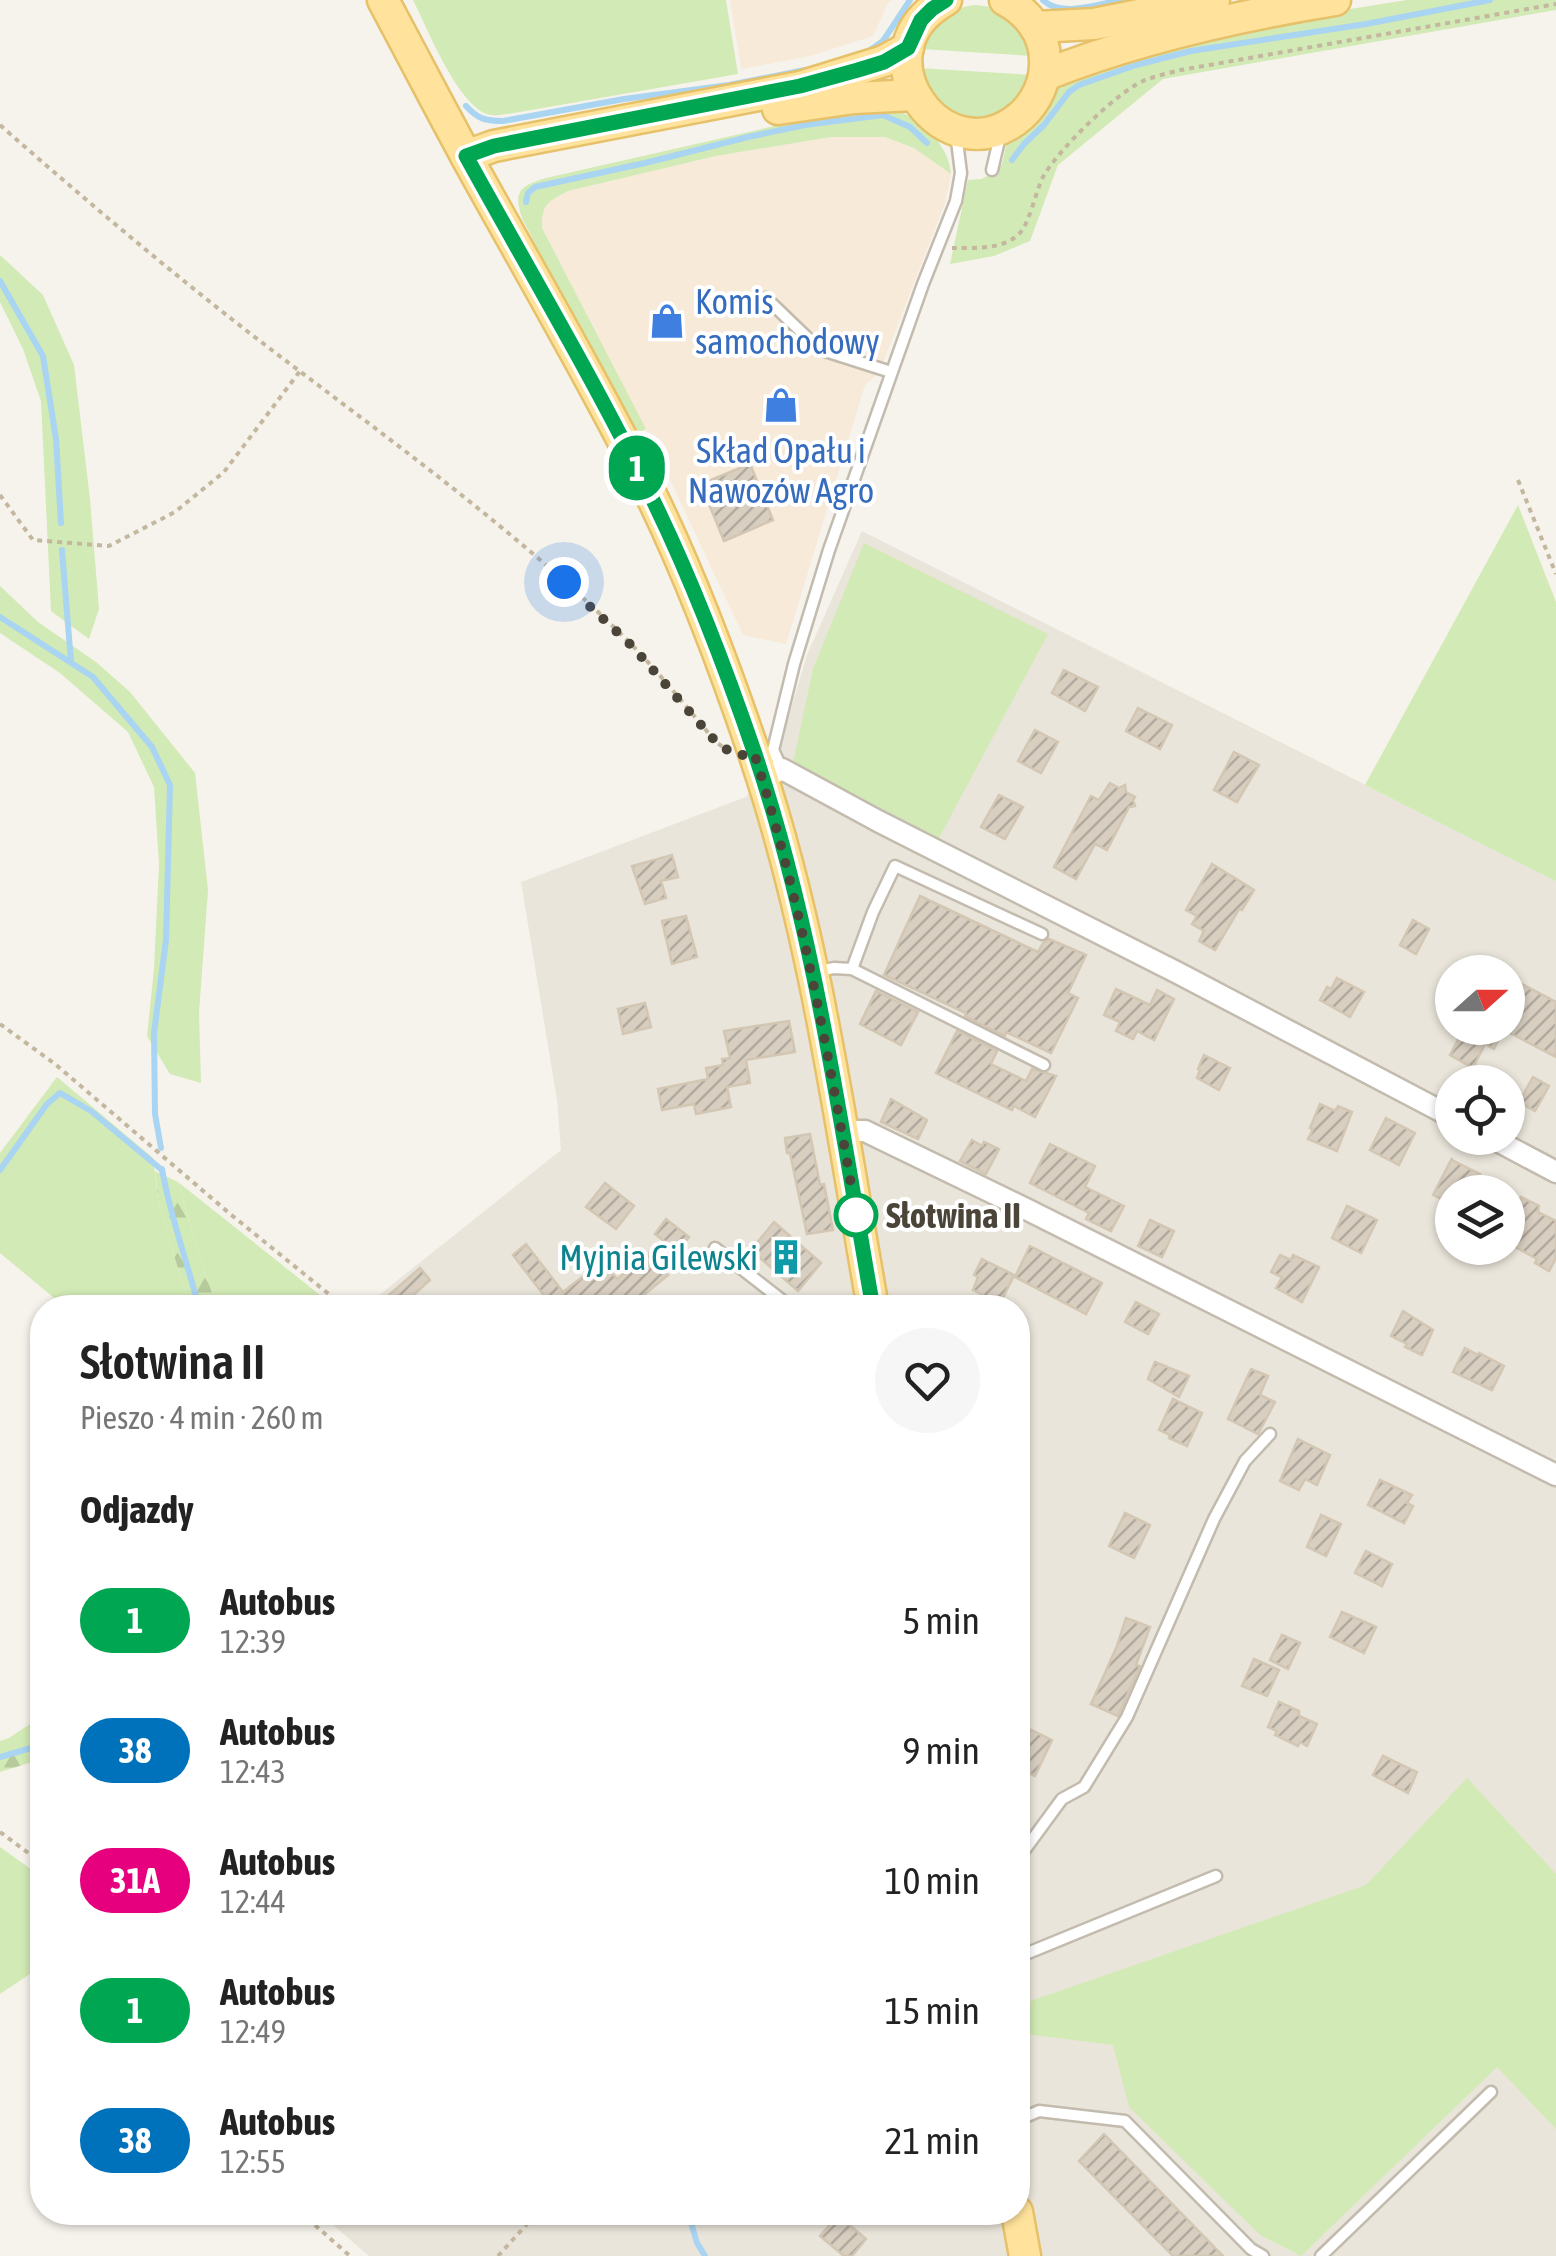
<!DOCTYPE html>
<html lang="pl">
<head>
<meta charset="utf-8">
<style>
	:root { --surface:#fff; --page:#f6f6f6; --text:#222; --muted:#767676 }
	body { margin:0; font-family:"Asap Condensed",sans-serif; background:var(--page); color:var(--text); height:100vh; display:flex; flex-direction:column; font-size:38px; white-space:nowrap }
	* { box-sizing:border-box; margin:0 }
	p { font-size:32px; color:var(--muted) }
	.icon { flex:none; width:55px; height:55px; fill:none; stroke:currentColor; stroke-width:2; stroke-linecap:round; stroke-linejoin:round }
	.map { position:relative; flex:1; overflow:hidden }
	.sheet { position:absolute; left:30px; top:1295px; width:1000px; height:930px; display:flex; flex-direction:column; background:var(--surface); border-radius:40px; box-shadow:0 2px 8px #0004 }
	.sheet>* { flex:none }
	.badge { padding:0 20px; border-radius:32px; font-size:35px; line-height:65px }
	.needle { width:65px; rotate:69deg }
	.buttons { position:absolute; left:1435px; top:955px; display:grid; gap:20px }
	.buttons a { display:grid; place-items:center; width:90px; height:90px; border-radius:50%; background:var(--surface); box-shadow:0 2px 8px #0004; font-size:50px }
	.you { position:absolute; width:50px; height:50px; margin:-25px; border:8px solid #fff; border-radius:50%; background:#1a73e8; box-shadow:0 0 0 15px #1a73e833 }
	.map>.badge { position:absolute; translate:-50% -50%; box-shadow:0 0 0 5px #fff }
	h2 { padding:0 50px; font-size:38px; line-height:90px }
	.round { display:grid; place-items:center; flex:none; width:105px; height:105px; border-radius:52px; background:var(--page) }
	.summary { display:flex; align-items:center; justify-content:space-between; height:170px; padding:0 50px }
	h1 { font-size:48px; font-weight:600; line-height:75px }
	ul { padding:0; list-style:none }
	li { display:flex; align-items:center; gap:30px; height:130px; padding:0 50px }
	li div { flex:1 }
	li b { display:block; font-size:38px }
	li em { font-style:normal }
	li .badge { min-width:110px; font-weight:700; text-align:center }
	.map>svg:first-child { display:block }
</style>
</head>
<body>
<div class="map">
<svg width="1556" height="2256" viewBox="0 0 1556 2256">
	<defs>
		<pattern id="forest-firs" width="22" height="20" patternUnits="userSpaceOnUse" patternTransform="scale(2.5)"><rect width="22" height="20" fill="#d2eab5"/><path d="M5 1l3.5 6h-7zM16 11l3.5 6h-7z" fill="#b6ca9c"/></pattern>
		<pattern id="building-hatch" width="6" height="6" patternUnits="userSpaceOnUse" patternTransform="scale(2.5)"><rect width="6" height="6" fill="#d8cfc1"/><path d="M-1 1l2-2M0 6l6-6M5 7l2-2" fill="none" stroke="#b1aa9e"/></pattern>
	</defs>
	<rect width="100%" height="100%" fill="#f6f3ec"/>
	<path fill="#eae5da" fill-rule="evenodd" d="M862,531L1556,881V2256H369L334,2226L347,2212H1018V1308L364,1307L561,1150L557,1100L521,882L746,797L776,759L807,655ZM1452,972H1508V1028H1452ZM1452,1082H1508V1138H1452ZM1452,1192H1508V1248H1452Z"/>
	<g fill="#f7ead8">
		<path d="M730,0H892L888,3L873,36L810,56L741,69Z"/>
		<path d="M831,137H885L914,148L951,174L945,203L879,373L865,385L786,644L743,635L646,429L542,228L541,215L549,201L568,191L716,156Z"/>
	</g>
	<g fill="#d2eab5">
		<path d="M413,0H726L738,74L514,113C507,114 498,116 491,115C459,110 427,27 413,0Z"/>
		<path d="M1407,0H1556V10L1163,79L1058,165L1030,241L994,256L950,264L968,180L981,179L994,173L1002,164L1008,137L1058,80L1280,20Z"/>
		<path d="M975,5L992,7L1026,33L1032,56L921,49C932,21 944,9 975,5Z"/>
		<path d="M918,68L1033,75C1018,111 986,129 950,111C945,109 939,108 935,104C927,96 923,78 918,68Z"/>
		<path d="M896,109C922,122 949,144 951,174L914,148L885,137H831L716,156L568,191C549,201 541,204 542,228L646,429L633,436L522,218C513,191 520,186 546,178L823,115Z"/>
		<path d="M0,255L43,295L74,365L90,499L99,609L89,639L51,611L41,401L23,349L0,302Z"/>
		<path d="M1518,505L1556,602V881L1365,785Z"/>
		<path d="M864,543L1048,634L939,838L793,763L813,669Z"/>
		<path d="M0,586L38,622L96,662L130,692L195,773L208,890L199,1013L201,1083L170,1074L147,1036L154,969L159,864L154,787L128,732L60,673L0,633Z"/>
		<path d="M57,1077L153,1158L159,1207L190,1307H65L0,1253V1153Z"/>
		<path d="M178,1182L335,1307H217L201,1262Z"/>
		<path d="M1467,1778L1556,1874V2129L1497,2067L1301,2256L1260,2235L1129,2107L1113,2045L1025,2034L1019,2005L1366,1885Z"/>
		<path d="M0,1847L42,1877V1966L0,1994Z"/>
	</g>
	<g fill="url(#forest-firs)">
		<path d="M155,1171L178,1182L201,1262L217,1307H190L159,1207Z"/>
		<path d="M42,1716V1759L0,1772V1741L9,1738Z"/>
	</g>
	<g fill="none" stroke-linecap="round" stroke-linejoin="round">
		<g stroke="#a9d4f2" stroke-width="6">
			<path d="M1043,0C1062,18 1098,4 1121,0"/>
			<path d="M869,51L883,41L910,0"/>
			<path d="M466,106C478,119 485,121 503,121L624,99L729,85L805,70"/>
			<path d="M1012,160L1024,144L1044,125L1069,92L1079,85L1136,65L1191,51L1366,24L1490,0"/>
			<path d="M526,202L528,193L535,187L645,163L748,137L805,125L883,115L910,127L927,143"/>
			<path d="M0,281L43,356L56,439L61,523"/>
			<path d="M62,550L71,662"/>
			<path d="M0,617L93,677L152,747L170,785L166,940L154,1033L155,1114L161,1148"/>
			<path d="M162,1169C170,1216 187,1261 199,1308"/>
			<path d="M0,1170L47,1104L60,1093L91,1111L162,1170"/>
			<path d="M0,1757L31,1748L42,1741"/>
			<path d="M688,2212L697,2243L705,2256"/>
		</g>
	</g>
	<g fill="url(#building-hatch)" stroke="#d3c7b4" stroke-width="2.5">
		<path d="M750,464L773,520L724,541L701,484Z"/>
		<path d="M1064,670L1098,687L1085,711L1052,693Z"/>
		<path d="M1138,708L1172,725L1160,749L1126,731Z"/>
		<path d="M1035,730L1058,742L1041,773L1018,761Z"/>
		<path d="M1234,752L1259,765L1237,802L1214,790Z"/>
		<path d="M1110,783L1119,788L1125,785L1126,792L1135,797L1133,800L1135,806L1129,807L1107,850L1095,844L1076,879L1054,867L1091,796L1099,800Z"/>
		<path d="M999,795L1023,807L1005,839L981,827Z"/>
		<path d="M672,855L678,877L661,881L666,898L645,904L632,866Z"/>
		<path d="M1212,864L1254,890L1242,910L1239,909L1215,950L1199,941L1204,931L1192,924L1197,916L1186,910Z"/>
		<path d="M920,896L1038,952L1043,943L1049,939L1086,955L1068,993L1078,998L1051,1053L1006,1032L1005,1036L965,1016L966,1013L884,975Z"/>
		<path d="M686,916L697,957L672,964L662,921Z"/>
		<path d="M1413,920L1429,929L1416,954L1400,945Z"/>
		<path d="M1337,978L1364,992L1350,1017L1320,1000L1327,987L1331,989Z"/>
		<path d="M1518,982L1556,1002V1057L1508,1032V1001Z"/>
		<path d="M1116,989L1150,1005L1157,990L1174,999L1154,1040L1137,1031L1133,1039L1116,1031L1120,1022L1104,1015Z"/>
		<path d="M876,991L918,1012L901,1045L860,1024Z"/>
		<path d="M645,1003L651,1027L623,1034L618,1009Z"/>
		<path d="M789,1021L795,1052L746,1060L750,1083L727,1087L731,1107L696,1114L694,1104L662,1110L658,1089L708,1079L706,1068L723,1065L722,1059L730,1058L724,1031Z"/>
		<path d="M1453,1028H1494L1502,1032L1494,1049L1485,1044L1473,1068L1450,1055L1462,1032Z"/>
		<path d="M957,1031L997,1051L991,1064L1026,1081L1032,1069L1056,1076L1035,1117L1014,1106L1012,1110L936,1073Z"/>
		<path d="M1204,1055L1230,1068L1219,1090L1197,1078L1200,1070L1198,1069Z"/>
		<path d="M1533,1077L1549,1086L1535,1111L1519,1102Z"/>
		<path d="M891,1099L927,1120L918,1139L881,1122Z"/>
		<path d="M1320,1104L1335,1111L1338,1106L1352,1112L1337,1151L1308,1139L1313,1129L1310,1128Z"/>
		<path d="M1386,1118L1415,1133L1399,1165L1370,1150Z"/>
		<path d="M810,1134L820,1185L824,1184L833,1230L807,1234L790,1153H787L785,1138Z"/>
		<path d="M972,1140L982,1146L984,1142L999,1149L986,1174L960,1161Z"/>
		<path d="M1050,1144L1095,1166L1085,1187L1124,1206L1111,1231L1086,1219L1089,1213L1030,1183Z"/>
		<path d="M1452,1158V1160L1480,1174L1477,1180L1501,1192H1452V1204L1433,1195Z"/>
		<path d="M605,1183L634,1206L616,1229L586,1207Z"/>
		<path d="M1521,1197L1539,1206L1538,1212L1556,1221V1258L1549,1271L1535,1263L1537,1259L1508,1243V1222Z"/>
		<path d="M1347,1206L1377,1220L1361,1253L1332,1238Z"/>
		<path d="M666,1219L689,1237L664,1270L668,1275L628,1308H542L549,1302L513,1255L526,1244L563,1292L603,1261L617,1279L664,1241L655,1234Z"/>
		<path d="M1150,1220L1174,1231L1162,1257L1138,1246Z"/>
		<path d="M774,1222L821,1263L798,1291L751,1250Z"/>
		<path d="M1030,1246L1102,1283L1086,1314L1015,1277Z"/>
		<path d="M1280,1255L1291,1260L1293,1255L1319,1267L1302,1302L1276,1288L1282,1277L1271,1272Z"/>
		<path d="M982,1259L1014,1275L1000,1304L973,1290L978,1277L974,1275Z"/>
		<path d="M420,1268L430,1280L408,1300L407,1308H374Z"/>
		<path d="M1136,1302L1159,1314L1148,1334L1125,1322Z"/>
		<path d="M1403,1311L1433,1330L1422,1355L1405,1347L1407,1344L1391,1336Z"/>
		<path d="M1465,1348L1478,1355L1479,1353L1504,1366L1492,1390L1453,1372Z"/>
		<path d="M1155,1362L1189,1376L1179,1397L1148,1379Z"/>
		<path d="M1251,1369L1268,1376L1260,1395L1275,1402L1258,1434L1228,1419Z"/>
		<path d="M1173,1399L1202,1413L1187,1446L1169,1438L1170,1435L1159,1430Z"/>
		<path d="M1298,1439L1330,1455L1317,1485L1305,1479L1299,1490L1280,1481Z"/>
		<path d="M1380,1480L1412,1495L1407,1503L1413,1506L1404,1523L1368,1505Z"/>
		<path d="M1125,1513L1150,1525L1134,1558L1109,1546Z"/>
		<path d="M1321,1515L1341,1524L1326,1556L1307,1547Z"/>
		<path d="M1366,1551L1392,1564L1382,1586L1355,1573Z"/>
		<path d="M1342,1612L1376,1627L1364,1653L1330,1637Z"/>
		<path d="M1126,1618L1150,1627L1136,1665L1140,1666L1118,1716L1091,1704L1117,1646Z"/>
		<path d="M1282,1635L1300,1643L1288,1669L1270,1660Z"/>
		<path d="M1254,1659L1279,1670L1267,1696L1242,1686Z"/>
		<path d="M1279,1702L1299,1711V1716L1317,1724L1307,1746L1300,1742L1298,1746L1275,1735L1277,1731L1268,1727Z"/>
		<path d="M1029,1729L1052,1740L1035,1776L1018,1768V1753Z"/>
		<path d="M1383,1756L1417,1772L1408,1793L1373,1775Z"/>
		<path d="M1104,2134L1223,2256H1173L1079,2161Z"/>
		<path d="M838,2215L866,2239L852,2256H844L820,2236Z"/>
	</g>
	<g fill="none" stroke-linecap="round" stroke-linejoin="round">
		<defs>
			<g id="service">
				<path d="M992,170L1000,136"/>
				<path d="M766,298L819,349L891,372"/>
				<path d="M782,769L773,750L794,664L829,550L923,284L956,201L961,173L956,133"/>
				<path d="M852,969L873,912L895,866L1042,934"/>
				<path d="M818,971L834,968L852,969L1044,1065"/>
				<path d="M715,1248L792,1308"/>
				<path d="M1018,1859L1062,1799L1084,1787L1127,1717L1214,1519L1245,1461L1270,1434"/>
				<path d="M1018,1957L1216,1876"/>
				<path d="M1018,2120L1039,2111L1125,2121L1251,2249L1263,2256"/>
				<path d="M1321,2256L1491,2092"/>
			</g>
			<g id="minor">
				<path d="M763,779L782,769L878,821L1178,973L1452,1117"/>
				<path d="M842,1131H865L1028,1210L1556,1475"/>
				<path d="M1492,1138L1556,1172"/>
			</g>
			<g id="primary">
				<path d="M383,0C414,58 444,116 476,174C535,280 595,384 650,493C691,576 724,665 754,753C815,932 840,1122 873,1308"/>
				<path d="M946,0C851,53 947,182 1022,115C1037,101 1046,81 1045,60C1045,34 1028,12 1005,0"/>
				<path d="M1035,27L1094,24L1214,0"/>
				<path d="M1045,75C1138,38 1236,16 1335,0"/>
				<path d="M778,109L854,98L914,95"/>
				<path d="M466,156L494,146L800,87L884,61L908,48"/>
				<path d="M1017,2212L1025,2256"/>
			</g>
		</defs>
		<use href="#service" stroke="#c2bbae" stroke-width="15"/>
		<use href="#minor" stroke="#c2bbae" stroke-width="25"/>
		<use href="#primary" stroke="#e6c16a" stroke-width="35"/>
		<g stroke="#c4b79f" stroke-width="4" stroke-dasharray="5 5" stroke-linecap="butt">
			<path d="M0,125C83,198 168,270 256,338C384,436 517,530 631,644C661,675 688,709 716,742L727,750"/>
			<path d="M952,248C973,248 1003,250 1019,234C1030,223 1035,193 1043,177C1057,151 1116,93 1143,81C1155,76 1169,73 1181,70L1556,4"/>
			<path d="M1518,480L1556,574"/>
			<path d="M0,495L33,540L109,546L175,512L224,472L300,371"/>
			<path d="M0,1024L55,1064L229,1213L346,1308"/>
			<path d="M0,1832L42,1863"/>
			<path d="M300,2212L350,2256"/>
			<path d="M498,2256L538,2212"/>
		</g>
		<use href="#service" stroke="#fff" stroke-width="10"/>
		<use href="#minor" stroke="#fff" stroke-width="20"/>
		<use href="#primary" stroke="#ffe39c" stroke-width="30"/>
	</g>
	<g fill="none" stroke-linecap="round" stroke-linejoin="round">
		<defs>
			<path id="line" d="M873,1308C840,1122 815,933 755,754C725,666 691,577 650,494C594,379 528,269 466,156L494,146L800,86L858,70L884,62L908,48L921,20L932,9L946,0"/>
		</defs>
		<use href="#line" stroke="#fff" stroke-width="22"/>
		<use href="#line" stroke="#00a651" stroke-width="15"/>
		<path stroke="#4b4439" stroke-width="10" stroke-dasharray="0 18" d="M564,582L632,646L716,742L736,756L754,753C803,907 830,1065 858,1224L856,1215"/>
	</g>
	<defs>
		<symbol id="shop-bare" viewBox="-9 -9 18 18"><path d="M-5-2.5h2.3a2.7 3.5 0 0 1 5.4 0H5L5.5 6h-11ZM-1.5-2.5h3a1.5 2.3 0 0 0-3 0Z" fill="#3f7fe0" stroke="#fff" stroke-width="2.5" paint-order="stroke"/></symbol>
		<symbol id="building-bare" viewBox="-9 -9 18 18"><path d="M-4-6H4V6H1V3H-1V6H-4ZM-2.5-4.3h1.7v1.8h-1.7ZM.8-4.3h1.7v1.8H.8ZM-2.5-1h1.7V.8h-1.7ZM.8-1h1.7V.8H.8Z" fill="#0f9aa8" stroke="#fff" stroke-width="2.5" paint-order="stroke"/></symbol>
	</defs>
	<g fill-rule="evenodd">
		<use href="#shop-bare" x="642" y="296" width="50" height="50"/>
		<use href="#shop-bare" x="756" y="380" width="50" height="50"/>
		<use href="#building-bare" x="761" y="1232" width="50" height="50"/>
	</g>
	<circle fill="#fff" stroke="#00a651" stroke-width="5" cx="856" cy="1215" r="20"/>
	<g text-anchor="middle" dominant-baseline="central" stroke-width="8" stroke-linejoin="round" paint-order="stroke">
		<g font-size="35" fill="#366cbe" stroke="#fff" text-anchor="start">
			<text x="695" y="301">Komis<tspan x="695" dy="40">samochodowy</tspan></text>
			<text x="781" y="450" text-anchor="middle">Skład Opału i<tspan x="781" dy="40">Nawozów Agro</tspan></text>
		</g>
		<g font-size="35" font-weight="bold" fill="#4b4439" stroke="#fff" text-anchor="start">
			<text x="886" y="1215">Słotwina II</text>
		</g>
		<g font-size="35" fill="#0d838f" stroke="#fff" text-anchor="end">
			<text x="758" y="1257">Myjnia Gilewski</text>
		</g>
	</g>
</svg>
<div class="buttons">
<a><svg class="needle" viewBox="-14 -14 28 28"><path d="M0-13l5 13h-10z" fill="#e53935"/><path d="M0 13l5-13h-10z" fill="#767676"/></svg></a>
<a><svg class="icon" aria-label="locate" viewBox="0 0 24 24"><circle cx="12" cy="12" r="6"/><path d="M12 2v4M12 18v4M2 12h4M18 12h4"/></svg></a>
<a><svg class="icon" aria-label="layers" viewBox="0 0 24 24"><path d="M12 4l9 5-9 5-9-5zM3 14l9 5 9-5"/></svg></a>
</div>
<div class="you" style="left:564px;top:582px"></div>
<b class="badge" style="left:637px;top:468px;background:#00a651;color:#fff">1</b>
<section class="sheet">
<div class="summary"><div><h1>Słotwina II</h1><p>Pieszo · 4 min · 260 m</p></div><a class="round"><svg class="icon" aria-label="heart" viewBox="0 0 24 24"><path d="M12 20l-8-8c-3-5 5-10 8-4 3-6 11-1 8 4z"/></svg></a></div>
<h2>Odjazdy</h2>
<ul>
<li><span class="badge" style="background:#00a651;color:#fff">1</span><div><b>Autobus</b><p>12:39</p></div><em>5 min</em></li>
<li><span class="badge" style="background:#0072bc;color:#fff">38</span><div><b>Autobus</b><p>12:43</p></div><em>9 min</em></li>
<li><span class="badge" style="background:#e6007e;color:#fff">31A</span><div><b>Autobus</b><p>12:44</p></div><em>10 min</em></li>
<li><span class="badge" style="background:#00a651;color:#fff">1</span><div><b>Autobus</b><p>12:49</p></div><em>15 min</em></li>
<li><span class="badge" style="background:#0072bc;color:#fff">38</span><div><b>Autobus</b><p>12:55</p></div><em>21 min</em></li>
</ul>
</section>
</div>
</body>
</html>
